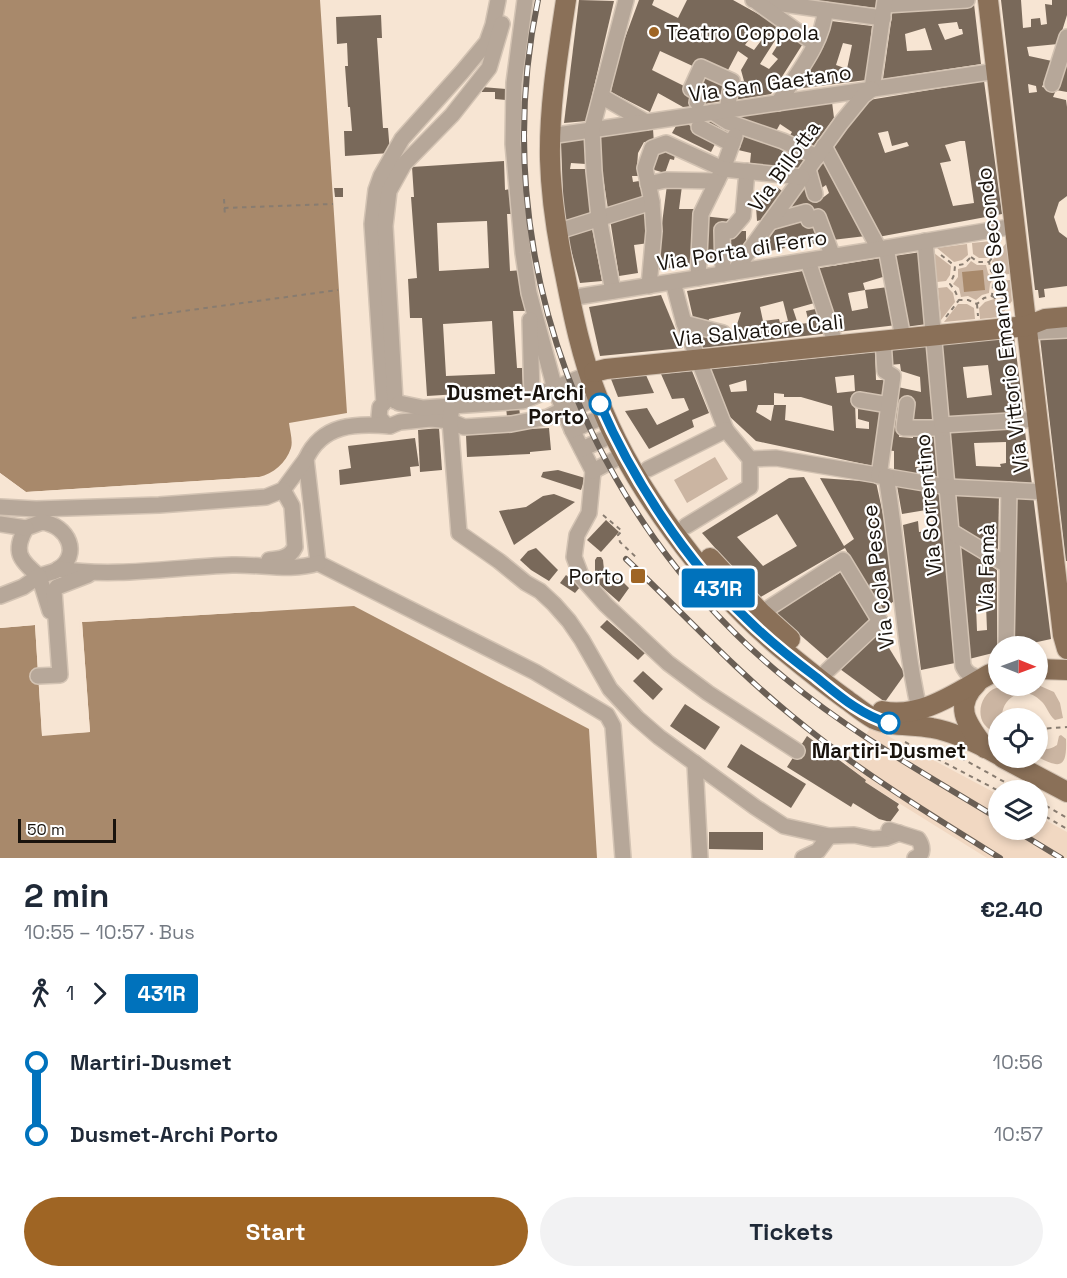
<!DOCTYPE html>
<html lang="en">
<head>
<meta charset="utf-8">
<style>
	:root { --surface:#fff; --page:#f2f2f3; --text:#1f2937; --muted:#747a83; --accent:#9f6524 }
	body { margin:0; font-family:"Space Grotesk",sans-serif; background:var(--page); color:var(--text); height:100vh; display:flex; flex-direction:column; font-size:22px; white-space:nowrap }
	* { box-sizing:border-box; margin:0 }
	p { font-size:20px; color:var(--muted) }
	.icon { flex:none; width:33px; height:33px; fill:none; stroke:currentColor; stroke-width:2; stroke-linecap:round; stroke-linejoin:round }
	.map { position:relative; height:858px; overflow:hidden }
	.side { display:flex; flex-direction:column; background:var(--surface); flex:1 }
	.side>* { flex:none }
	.badge { padding:0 12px; border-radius:4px; font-size:21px; line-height:39px }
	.needle { width:39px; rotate:91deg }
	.controls { position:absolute; left:988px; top:636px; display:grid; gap:12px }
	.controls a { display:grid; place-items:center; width:60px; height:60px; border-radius:50%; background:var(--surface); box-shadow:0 3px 9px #0003; font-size:30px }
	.scale { position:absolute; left:18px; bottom:15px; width:98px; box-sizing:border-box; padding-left:6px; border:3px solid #19130d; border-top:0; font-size:16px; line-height:21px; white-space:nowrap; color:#19130d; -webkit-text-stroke:4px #fff; paint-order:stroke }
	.map>.badge { position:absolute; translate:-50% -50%; box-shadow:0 0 0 3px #fff }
	.legs { display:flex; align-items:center; gap:9px; height:66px; padding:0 24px; font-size:20px }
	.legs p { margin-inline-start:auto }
	.headline { display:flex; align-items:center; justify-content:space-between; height:102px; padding:0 24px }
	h1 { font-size:33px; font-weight:600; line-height:45px }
	.primary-button { display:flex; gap:12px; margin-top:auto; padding:12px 24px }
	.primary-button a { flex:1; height:69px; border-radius:36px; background:var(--accent); color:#fff; font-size:24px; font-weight:600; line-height:69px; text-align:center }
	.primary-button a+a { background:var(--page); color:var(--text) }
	ul { padding:0 24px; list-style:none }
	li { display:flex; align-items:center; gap:21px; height:72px; font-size:22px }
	li i { display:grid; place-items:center; width:9px; height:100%; margin:0 8px; background:currentColor }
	li i::after { content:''; width:15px; height:15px; margin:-8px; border:4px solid; border-radius:50%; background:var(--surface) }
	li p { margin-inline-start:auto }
	li:first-child i { background:linear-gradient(#0000 50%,currentColor 0) }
	li:last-child i { background:linear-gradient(currentColor 50%,#0000 0) }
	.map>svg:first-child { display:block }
</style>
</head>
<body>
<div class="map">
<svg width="1067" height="858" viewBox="0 0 1067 858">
	<rect width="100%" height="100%" fill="#f7e5d3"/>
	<path fill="#f1d8c2" d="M871,727L999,795V830H1038V816L1067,832V858H987L865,782L866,780L846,764Z"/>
	<g fill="#cbb5a2">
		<path d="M1002,240L989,258H979L973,254L972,243Z"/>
		<path d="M1007,242L1010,274L1000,275L995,269L992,261Z"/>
		<path d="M967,244L968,255L962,260L954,262L937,248Z"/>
		<path d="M934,253L951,266L950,275L946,281L937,282Z"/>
		<path d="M971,261L977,265H986L988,273L993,279L990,284L989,293L982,295L976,300L968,296L961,297L959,288L953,284L958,277V269L966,267Z"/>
		<path d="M1010,280L1012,301L1009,305L997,295V287L1001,281Z"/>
		<path d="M947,287L953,293L955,302L941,320L938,288Z"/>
		<path d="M994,299L1006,309L1000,317L980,319L979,308L985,302Z"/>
		<path d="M958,304H967L974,308L975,319L944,322Z"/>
		<path d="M715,457L728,479L687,503L674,480Z"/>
		<path d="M1038,685L1054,692L1060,703L1063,718L1055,720C1048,714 1047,706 1041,701C1025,684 1001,697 1002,718H999V735C993,732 988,729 984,724C976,712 982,693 996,688C1010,684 1025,686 1038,685Z"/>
		<path d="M1061,735L1066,739C1067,766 1062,770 1038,757V747C1045,750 1050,750 1057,745L1059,736Z"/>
	</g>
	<g fill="#a8896b">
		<path d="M0,0H320L347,413L289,423C290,431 293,441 291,448C286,463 273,474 259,477L26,492L0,473Z"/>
		<path d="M983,270L985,290L964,292L962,272Z"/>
		<path d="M354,606L589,729L597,858H0V628L35,625L42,735L90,732L82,622Z"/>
	</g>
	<g fill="#f7e5d3">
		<path d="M0,473L26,492L259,477L260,480L26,495L0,476Z"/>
		<path d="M269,608V611L82,622L90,732L42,736L35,625L0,628V625L35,622L38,624L45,733L87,730L79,622L81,619Z"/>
	</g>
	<g fill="#79695a" fill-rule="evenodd">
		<path d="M579,0L614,1L586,121L564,123Z"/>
		<path d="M639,0H654L652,5L678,18L687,0H733L783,28L760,64L769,69L778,59L772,54L787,30L804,42L771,94L734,100L736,81H744L741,70L748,58L738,51L728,70L724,68L721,74L697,68L660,51L652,70L698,93L693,106L683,107L658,93L650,112L611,92L618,57ZM753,34L763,38L754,50L745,45Z"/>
		<path d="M812,0H876V8Z"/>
		<path d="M1001,0H1021L1023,28L1031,27V19L1040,18L1041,25L1047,24L1045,4L1052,5V0H1067V15L1058,44L1027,47L1029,56L1052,61L1042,87L1056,90L1053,97L1066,100L1067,107V196L1059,202L1054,217L1059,232L1067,238V286L1044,289L1045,297L1039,298L1038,290H1035ZM1028,84L1036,86L1037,92L1029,93Z"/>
		<path d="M974,4L981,64L883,79L893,8ZM957,22L959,29H962L963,34L945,40L938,24ZM925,28L932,50L907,51L905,34Z"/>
		<path d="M381,15L382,38H377L383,128H388L390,153L345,156L344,131H352L350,107H348L345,66H348L347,43L337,44L336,17Z"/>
		<path d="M831,21L872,26L866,80L795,89L824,43ZM843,43L852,45L847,69L836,65Z"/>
		<path d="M1067,57V92L1056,90Z"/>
		<path d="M701,72L727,80L723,101L697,105Z"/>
		<path d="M984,81L1002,214L878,237L831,148L869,100ZM888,131L892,146L907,142L909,146L885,153L878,133ZM960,141H965L974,203L953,206L940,163L951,161L945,145Z"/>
		<path d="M482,87L506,89V100L495,99V92H482Z"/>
		<path d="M832,102L834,118L810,151L788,139L792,132L780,124L775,133L730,117Z"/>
		<path d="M717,120L735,131L731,139L705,122Z"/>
		<path d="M687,124L717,140L711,152L672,133L676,126Z"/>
		<path d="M653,129L654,144L644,142L638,153L637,166L639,176H632L633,182L639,181L643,197L608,209L598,144L600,135Z"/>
		<path d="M738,133L806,156L798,170L750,163L751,153L734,149Z"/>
		<path d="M584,139L586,164L571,163L570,169H587L591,215L564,223L561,142Z"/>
		<path d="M659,149L675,155L674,160L670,159L665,173L651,169Z"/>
		<path d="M825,157L866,236L832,240L807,203L787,212L784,211L808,179L816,203L829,193L826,185L817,191L811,174Z"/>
		<path d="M504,161L505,190L510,189L512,214H507L510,271L523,270L526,311H513L517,368H522L523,390L427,396L422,318H410L409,298L408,279L417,278L411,197H414L412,167ZM487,221L489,268L439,271L437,223ZM492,321L495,374L446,376L443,324Z"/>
		<path d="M667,185L682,186L679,209H697L695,264L656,270Z"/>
		<path d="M777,187L782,191L761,220L757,221L755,192L768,191Z"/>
		<path d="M334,188H343V197H335Z"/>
		<path d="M644,208L649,243L634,245L638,273L619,276L610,219Z"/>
		<path d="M703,216L730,219V227L719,260L701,263Z"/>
		<path d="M803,217L817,223L823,242L812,244L810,237L783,244L785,248L760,253L759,244L775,225Z"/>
		<path d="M592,228L602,281L580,283L567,235Z"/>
		<path d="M733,231H746V241L732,259H725L724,235Z"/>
		<path d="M921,252L927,324L905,327L894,256Z"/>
		<path d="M881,258L886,276L863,283L865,290L848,293L852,311L868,308L865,290L888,287L897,325L837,332L814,269Z"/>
		<path d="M809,270L818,302L793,309L798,324L809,323L806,311L820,308L830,333L701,348L695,327L733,337L741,312L709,319L708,322H694L687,291ZM783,301L788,321L780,323L779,319L763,321L760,307Z"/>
		<path d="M661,295L683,348L600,356L589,307Z"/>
		<path d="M1014,337L1024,414L947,418L941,345ZM988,365L992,395L967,398L963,367Z"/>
		<path d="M1040,338H1067V561H1066Z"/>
		<path d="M929,346L935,424L909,422L903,399L899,437L913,438V432H936L940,480L894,470V451L885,450L893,386L921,392L920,377L901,371L900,364L889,365L888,350ZM926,460V467H915V462Z"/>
		<path d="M875,352L876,380H890L888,404L877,402L876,397L856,399L857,403H855L856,428L869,429V422L858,419V401L887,407L884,421L879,420L882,443L878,467L756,441L729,416L711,369ZM854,375L855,391L837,393L835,377ZM746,380L747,391L731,392L729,385ZM774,393L784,394V397H801L832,406L834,431L785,420L786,405H774L771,421L756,412L758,405H774Z"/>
		<path d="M692,371L709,413L692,420L694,427L649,449L625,411L647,408L657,425L689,410L684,398L672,399L661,374Z"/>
		<path d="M646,375L654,393L618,397L611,379Z"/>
		<path d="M519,406L520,416L507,417L506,407Z"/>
		<path d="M1024,424L1032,485L954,480L949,427ZM1006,442V463L1000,464L1001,467L976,466L974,443Z"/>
		<path d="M439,428L442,470L420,472L418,430Z"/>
		<path d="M549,428L551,450L530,452V454L467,457L466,435L486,434V431Z"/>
		<path d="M415,438L419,466L410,467L411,476L340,485L339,470L351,468L348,446Z"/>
		<path d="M558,470L585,478L581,490L541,477L543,472Z"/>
		<path d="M804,477L844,546L854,539L820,478L876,482L888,537L895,600L881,612L845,548L759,598L702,533L789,478ZM777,514L797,546L763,566L737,537Z"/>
		<path d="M896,480L941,491L955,663L921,670L903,525L918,521L919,532L934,530L932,509L902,514Z"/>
		<path d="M954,490L999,493L998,552L956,524Z"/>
		<path d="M554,494L575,502L514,545L499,511L526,507L543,496Z"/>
		<path d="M1016,495H1033L1051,639L1019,646H1014Z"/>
		<path d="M606,520L619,532L601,552L587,540Z"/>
		<path d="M959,545L997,570V652L969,659ZM986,605L987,630L977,631L976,606Z"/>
		<path d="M536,548L558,570L549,581L531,570L520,560L528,551Z"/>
		<path d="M597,557H601L603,560L604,570L600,575L595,571V560Z"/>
		<path d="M843,571L871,619L829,660L775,613Z"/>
		<path d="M609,572L618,580L619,578L629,588L619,602L594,580L603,578Z"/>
		<path d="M566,575L580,587L575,593L560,583Z"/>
		<path d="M607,620L645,653L638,660L600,627Z"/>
		<path d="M878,630L905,674L885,702L840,669Z"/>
		<path d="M643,671L663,689L653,700L633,681Z"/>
		<path d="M685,704L720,727L705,750L670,726Z"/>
		<path d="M807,736L866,780L865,782L899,804L897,807L899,810L890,822L879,819L853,803L851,807L787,767Z"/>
		<path d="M741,744L806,784L791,808L727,767Z"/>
		<path d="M709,832H763V850L709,849Z"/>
	</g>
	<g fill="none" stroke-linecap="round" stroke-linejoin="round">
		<defs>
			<g id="minor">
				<path d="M498,0L493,25L487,42L462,72L402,139L381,176L376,190L372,224L384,403L380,407L379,417L385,424L390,426L400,422L431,419L450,421L464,427L511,424L548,417L563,410L598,399"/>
				<path d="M525,0L514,83L513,144L523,253L529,293L555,389L572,430L593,471L589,513L577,535L574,557L582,578L606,605L668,663L708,693L797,751"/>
				<path d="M753,0L883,18"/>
				<path d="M758,3L815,44"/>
				<path d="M885,5L967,0"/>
				<path d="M1052,84L1067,37"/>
				<path d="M872,89L885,0"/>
				<path d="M601,96L646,122"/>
				<path d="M697,102L700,93L691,89L701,67L732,81L727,110"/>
				<path d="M778,103C795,76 824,42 825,10"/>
				<path d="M712,112L728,122L783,141L817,157"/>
				<path d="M699,127L732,144L735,136"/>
				<path d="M550,136L997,71"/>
				<path d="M824,146L879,249"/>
				<path d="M808,169L815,194"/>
				<path d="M648,184L666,180L717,181"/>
				<path d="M770,222L806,212L809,220L818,217L833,257"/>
				<path d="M556,232L652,202"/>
				<path d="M925,241L963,666C967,675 973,676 982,679"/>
				<path d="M886,248L903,338"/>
				<path d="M808,261L836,345"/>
				<path d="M734,272L841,123L863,96L872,89"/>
				<path d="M723,274L722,230L730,231L743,216L747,171"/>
				<path d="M698,278L701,214L723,169L732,144"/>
				<path d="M673,282L684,323L726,430"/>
				<path d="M649,286L654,231L652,202L645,168L652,148L666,143L723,169L802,177"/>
				<path d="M613,291L599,218L594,171L592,129L626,0"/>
				<path d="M570,298L886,248L1015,226"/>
				<path d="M530,320L532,397"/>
				<path d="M684,323L723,333"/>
				<path d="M1027,332L1067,330"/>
				<path d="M859,400L889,405"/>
				<path d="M395,401L385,226L389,191L404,164L452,115L489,68L502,24"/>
				<path d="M399,403L423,408L523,401L589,374"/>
				<path d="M907,404L904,428H943"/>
				<path d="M452,407L450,421L459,533L499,561L526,583L540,591L554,604L569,621L582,640L610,689L637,718L659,737L755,807L784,826L829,836L854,835L873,839L886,838L899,833"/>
				<path d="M942,425L1026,420"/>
				<path d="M390,426C355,423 322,424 306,459L318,563L535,672L607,715L613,726L623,858"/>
				<path d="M572,430L605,416"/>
				<path d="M582,449L615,434"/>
				<path d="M750,459L776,458L948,487L1046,492"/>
				<path d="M648,469L726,430L750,459V487L686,526"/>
				<path d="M593,471L625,454"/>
				<path d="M879,476L893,376L885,371L883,340"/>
				<path d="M886,476C899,554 902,632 919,709"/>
				<path d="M0,507L36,509L159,505L266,497L283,490L306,459"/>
				<path d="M42,522C68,525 82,555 57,570C52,573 44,574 39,576C19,560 13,551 26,528Z"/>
				<path d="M0,524L26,528"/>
				<path d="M952,532L1007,565"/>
				<path d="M269,560C280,559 290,558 295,547L292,506L283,490"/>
				<path d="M58,569C116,578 174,567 232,565C261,564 291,572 318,563"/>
				<path d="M0,596L23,587L39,576L50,611"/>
				<path d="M761,613L843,560L880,621"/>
				<path d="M1006,646L1009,490"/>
				<path d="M827,671L880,621"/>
				<path d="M38,676L60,675L54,591L57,587L88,575"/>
				<path d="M695,763L700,858"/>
				<path d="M889,830L918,839C923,846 924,855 915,858"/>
				<path d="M803,858L818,851L829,836"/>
			</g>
			<g id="major">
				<path d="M566,0C558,53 549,106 550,159C551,198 557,236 565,274C573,315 582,358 597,396C631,486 705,584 778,646C800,664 823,683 847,700C855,706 865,714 874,719C891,727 913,724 932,728C955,732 979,744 999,755"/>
				<path d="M988,0L1063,635L1067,649"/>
				<path d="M594,372L606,369L1027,326L1045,319L1067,317"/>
				<path d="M710,558L761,613L790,639"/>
				<path d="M1038,669L1067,670"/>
				<path d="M977,683C952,707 968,725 985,748"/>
				<path d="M882,711C922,719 957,692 990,674L999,672"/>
				<path d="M1003,758L1067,792"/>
			</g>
		</defs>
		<use href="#minor" stroke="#d3c3b3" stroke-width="18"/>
		<use href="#major" stroke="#d3c3b3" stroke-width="22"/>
		<g stroke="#887c70" stroke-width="2" stroke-dasharray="4.5 4.5" stroke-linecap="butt">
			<path d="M224,199L225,217"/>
			<path d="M224,208L333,204"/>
			<path d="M941,255L955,266"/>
			<path d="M971,257L978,262H989L991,271L997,278L993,285L992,296L984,298L977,304L968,300H959L955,291L950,284L954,275L955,266L964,264Z"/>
			<path d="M989,262L1001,245"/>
			<path d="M992,296L1008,308"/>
			<path d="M977,304L978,316"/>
			<path d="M946,317L959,300"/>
			<path d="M132,318L338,290"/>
			<path d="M603,515L622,531L618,535L620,542L638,559"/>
			<path d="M1038,729L1067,727"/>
			<path d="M905,742L999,791"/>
			<path d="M945,749L1019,790"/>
			<path d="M1038,801L1067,818"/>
			<path d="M1038,812L1067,829"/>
		</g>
		<use href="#minor" stroke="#b6a799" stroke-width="15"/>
		<use href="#major" stroke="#8a7058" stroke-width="20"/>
		<defs>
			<g id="rail">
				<path d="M538,0C485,255 586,516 786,679C851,733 927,775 999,819"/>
				<path d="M626,559C681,611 733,668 792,716C857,770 929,814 1000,858"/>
				<path d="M1015,830L1061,858"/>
			</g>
		</defs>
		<use href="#rail" stroke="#6a5f55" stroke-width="6"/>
		<use href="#rail" stroke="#fff" stroke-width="4" stroke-dasharray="11" stroke-linecap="butt"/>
	</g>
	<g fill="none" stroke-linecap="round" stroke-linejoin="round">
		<defs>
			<path id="line-1" d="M600,404C633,480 686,561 746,618C767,639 792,659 816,677C837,694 862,716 889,723"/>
		</defs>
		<use href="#line-1" stroke="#fff" stroke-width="14"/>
		<use href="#line-1" stroke="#0072bc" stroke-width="9"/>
	</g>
	<g fill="#9f6524" stroke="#fff" stroke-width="2">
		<circle cx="654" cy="32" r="6"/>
		<rect x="630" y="568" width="16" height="16" rx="3"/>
	</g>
	<g fill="#fff" stroke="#0072bc" stroke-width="3">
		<circle cx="600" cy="404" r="10"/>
		<circle cx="889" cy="723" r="10"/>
	</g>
	<g text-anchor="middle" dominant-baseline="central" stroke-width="4.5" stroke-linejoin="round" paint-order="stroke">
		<g font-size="21" fill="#19130d" stroke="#fff" text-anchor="start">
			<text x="666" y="32">Teatro Coppola</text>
			<text x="624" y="576" text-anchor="end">Porto</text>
		</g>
		<g font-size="21" fill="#19130d" stroke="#fff">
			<text transform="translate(770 83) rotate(-8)">Via San Gaetano</text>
			<text transform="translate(784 166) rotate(-54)">Via Billotta</text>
			<text transform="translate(742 250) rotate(-9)">Via Porta di Ferro</text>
			<text transform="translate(1002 320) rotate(-97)">Via Vittorio Emanuele Secondo</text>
			<text transform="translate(758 330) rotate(-6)">Via Salvatore Calì</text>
			<text transform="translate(928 505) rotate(-95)">Via Sorrentino</text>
			<text transform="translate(986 568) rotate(-89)">Via Famà</text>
			<text transform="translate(878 577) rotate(-97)">Via Cola Pesce</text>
		</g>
		<g font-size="21" font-weight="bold" fill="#19130d" stroke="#fff" text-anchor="end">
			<text x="584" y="392">Dusmet-Archi<tspan x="584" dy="24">Porto</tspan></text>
			<text x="889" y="750" text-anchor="middle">Martiri-Dusmet</text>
		</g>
	</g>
</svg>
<div class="controls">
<a><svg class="needle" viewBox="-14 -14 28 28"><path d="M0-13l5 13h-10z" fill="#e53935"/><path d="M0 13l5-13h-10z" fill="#747a83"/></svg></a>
<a><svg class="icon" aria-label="locate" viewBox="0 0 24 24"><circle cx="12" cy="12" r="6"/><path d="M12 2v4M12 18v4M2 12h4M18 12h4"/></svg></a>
<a><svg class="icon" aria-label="layers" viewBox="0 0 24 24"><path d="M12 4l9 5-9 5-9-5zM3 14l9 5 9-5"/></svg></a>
</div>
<div class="scale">50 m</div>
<b class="badge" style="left:718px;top:588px;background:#0072bc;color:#fff">431R</b>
</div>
<section class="side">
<div class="headline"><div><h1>2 min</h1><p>10:55 – 10:57 · Bus</p></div><b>€2.40</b></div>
<div class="legs"><svg class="icon" aria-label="walk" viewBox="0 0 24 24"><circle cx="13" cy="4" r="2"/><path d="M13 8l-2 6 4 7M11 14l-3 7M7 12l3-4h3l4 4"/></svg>1<svg class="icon" aria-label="forward" viewBox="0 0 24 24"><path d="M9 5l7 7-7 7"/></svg><b class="badge" style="background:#0072bc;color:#fff">431R</b></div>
<ul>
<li><i style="color:#0072bc"></i><b>Martiri-Dusmet</b><p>10:56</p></li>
<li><i style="color:#0072bc"></i><b>Dusmet-Archi Porto</b><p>10:57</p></li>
</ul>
<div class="primary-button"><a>Start</a><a>Tickets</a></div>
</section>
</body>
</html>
